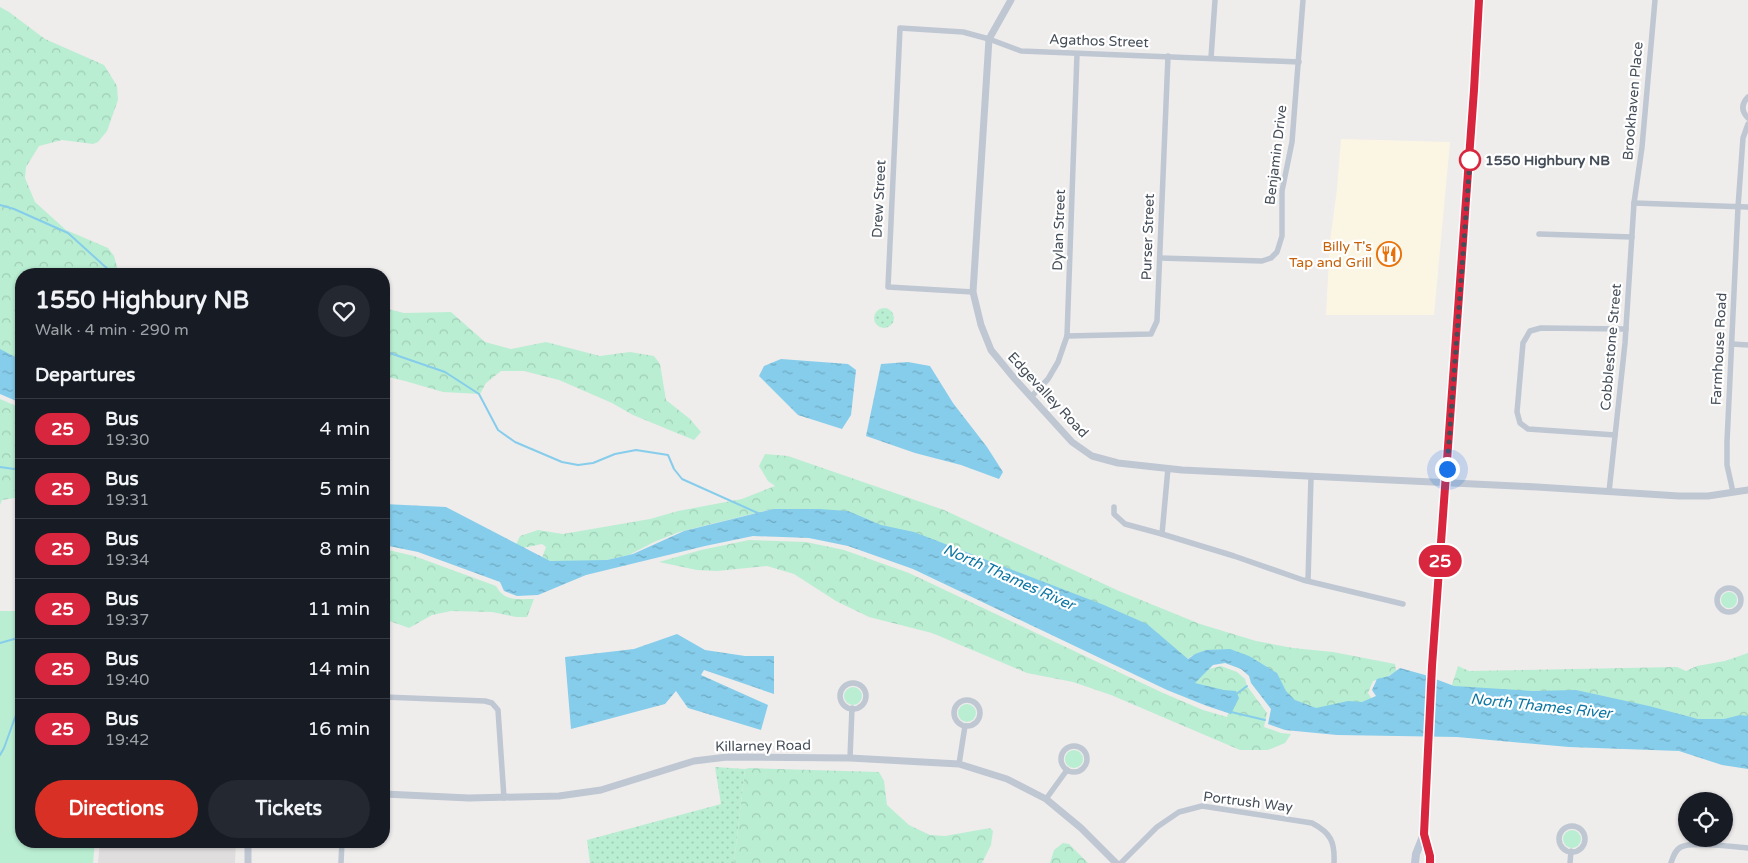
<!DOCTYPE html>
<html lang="en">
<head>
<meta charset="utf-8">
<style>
	:root { --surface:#171b24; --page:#242831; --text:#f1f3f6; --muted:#9ea1a6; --line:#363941; --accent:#d93025 }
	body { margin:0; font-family:"Varela Round",sans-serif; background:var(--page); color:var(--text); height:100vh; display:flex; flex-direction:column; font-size:19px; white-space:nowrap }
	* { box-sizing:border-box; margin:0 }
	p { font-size:16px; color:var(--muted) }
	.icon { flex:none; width:28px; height:28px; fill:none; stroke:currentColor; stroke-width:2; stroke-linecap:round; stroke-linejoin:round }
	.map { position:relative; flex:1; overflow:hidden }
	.side { position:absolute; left:15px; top:268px; width:375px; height:580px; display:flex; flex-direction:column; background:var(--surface); border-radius:20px; box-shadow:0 1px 4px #0004 }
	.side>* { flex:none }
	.badge { padding:0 10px; border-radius:16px; font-size:18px; line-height:32px }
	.controls { position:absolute; left:1678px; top:792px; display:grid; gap:10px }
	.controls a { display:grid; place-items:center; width:55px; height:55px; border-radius:50%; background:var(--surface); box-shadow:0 1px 4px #0004; font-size:25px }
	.you { position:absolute; width:25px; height:25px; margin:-12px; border:4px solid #fff; border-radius:50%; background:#1a73e8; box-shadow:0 0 0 8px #1a73e833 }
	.map>.badge { position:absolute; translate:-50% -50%; box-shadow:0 0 0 2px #fff }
	h2 { padding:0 20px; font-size:19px; line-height:45px }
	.round { display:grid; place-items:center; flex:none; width:52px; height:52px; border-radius:26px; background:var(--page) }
	.overview { display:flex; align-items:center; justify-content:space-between; height:85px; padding:0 20px }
	h1 { font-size:24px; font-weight:800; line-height:38px }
	.cta { display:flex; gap:10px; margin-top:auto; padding:10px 20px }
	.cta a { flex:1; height:58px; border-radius:30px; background:var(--accent); color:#fff; font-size:20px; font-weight:800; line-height:58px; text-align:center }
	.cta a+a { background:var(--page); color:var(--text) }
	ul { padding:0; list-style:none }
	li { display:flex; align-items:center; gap:15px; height:60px; padding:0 20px; border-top:1px solid var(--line) }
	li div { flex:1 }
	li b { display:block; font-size:19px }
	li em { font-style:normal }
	li .badge { min-width:55px; font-weight:700; text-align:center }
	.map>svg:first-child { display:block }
</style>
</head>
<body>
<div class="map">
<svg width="1748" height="863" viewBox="0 0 1748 863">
	<defs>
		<pattern id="forest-crowns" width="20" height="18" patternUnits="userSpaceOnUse" patternTransform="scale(1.25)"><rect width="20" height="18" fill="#b9eed2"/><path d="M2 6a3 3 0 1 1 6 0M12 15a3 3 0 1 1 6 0" fill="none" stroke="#a0ceb7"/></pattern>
		<pattern id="park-dots" width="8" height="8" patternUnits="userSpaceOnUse" patternTransform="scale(1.25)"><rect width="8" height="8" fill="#b9eed2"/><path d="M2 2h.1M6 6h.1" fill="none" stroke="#a0ceb7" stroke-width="1.8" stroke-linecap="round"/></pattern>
		<pattern id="water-ripples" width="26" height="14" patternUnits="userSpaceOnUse" patternTransform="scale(1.25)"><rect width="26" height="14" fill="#86cdeb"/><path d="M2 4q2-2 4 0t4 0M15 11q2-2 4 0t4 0" fill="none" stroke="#6fa9c1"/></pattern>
	</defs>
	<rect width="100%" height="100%" fill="#efecec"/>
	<path fill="#fbf6e4" d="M1341,139L1450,142L1434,315H1326L1330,241L1337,189Z"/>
	<path fill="#e0ddde" d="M100,841H236L235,863H98Z"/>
	<g fill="#b9eed2">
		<circle cx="1729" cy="600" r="8"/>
		<path d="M0,611H21V841H95L93,863H0Z"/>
		<circle cx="853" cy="696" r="9"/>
		<circle cx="967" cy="713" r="9"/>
		<circle cx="1074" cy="759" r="9"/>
		<circle cx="1572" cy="839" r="9"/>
	</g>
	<g fill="url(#forest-crowns)">
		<path d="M0,7L9,12L45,39L104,65L117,86L118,100L107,131L98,142L93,144L62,140L39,146L26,167L25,178L35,202L66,230L108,248L114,256L119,274H21V365L0,353Z"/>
		<path d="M384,308L404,313L451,312L485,342L511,349L546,342L600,356L630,352L654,356L660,364L666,400L690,419L701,432L694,440L633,415L612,403L559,380L524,371H501L486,383L480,394L443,392L405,381L384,376Z"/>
		<path d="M0,399L21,408V497L2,500L0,505Z"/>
		<path d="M765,454L788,456L944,510L1119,591L1200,624L1256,641L1293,648L1333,652L1395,664L1396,671L1385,678L1373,681L1368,693L1372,699L1358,704L1312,710L1292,702L1274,675L1202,653L1191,656L1184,662L816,509L768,510L679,532L654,542L629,555L603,561L547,563L542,558L546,547L542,544L518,549L515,547L520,536L538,530L563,534L650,519L678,511L742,499L775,486L768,481L759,466Z"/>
		<path d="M749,540L806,542L844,550L909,573L1163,693L1203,710L1227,717L1229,711L1191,686L1209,669L1221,666L1237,672L1245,679L1247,686L1267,713L1264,727L1281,733L1291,734L1285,743L1268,750H1240L1111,695L1073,682L1027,673L932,633L869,617L836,601L794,574L767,566L717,571L697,570L659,562L701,550Z"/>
		<path d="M384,549L414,556L496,586C505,602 517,599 534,599L527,617H516L492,612L451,611L432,615L409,628L384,619Z"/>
		<path d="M1748,653V719L1720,722H1694L1529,693L1451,688L1458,666L1469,671L1677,667L1686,671L1697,666L1725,661Z"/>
		<path d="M749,768L879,772L884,781L887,805L909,825L930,835L945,836L990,828L993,831L991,845L982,863H734L745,769Z"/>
		<path d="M1063,843L1069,844L1088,863H1050L1054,850Z"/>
	</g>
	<g fill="url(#park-dots)">
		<circle cx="884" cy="318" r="10"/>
		<path d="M715,767L745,769L734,863H590L587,840L721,804Z"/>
	</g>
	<g fill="url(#water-ripples)">
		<path d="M0,349L21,360V403L0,394Z"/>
		<path d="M781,359L848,364L856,370L851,415L842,429L798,415L759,376L764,366Z"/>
		<path d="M908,362L930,366L953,403L987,447L1003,472L999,479L961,465L915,453L866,436L881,364Z"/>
		<path d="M384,504L446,507L550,561L607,560L633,554L684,531L773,509H819L848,511L881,525L914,532L1104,605L1147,624L1188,659L1195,654L1206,650L1230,649L1249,656L1277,673L1286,691L1295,700L1316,708L1348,701L1362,702L1376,696L1372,690L1377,679L1389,676L1400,668L1425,675L1454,686L1533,691L1576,690L1649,706L1698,719H1724L1740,715L1748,716V769L1722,765L1679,751L1569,747L1457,737L1337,735L1285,730L1268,724L1271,709L1251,683L1249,676L1241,669L1225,663L1213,665L1195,683L1224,690L1236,691L1239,698L1231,714L1207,706L1167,690L913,569L848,546L809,538L753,536L705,546L586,575L538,595L517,596L504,591L500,582L418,552L384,545Z"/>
		<path d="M677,634L705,650L745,656H774V694L704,670L701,675L768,705L761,730L688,708L676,691L665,704L571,729L565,657L634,649Z"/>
	</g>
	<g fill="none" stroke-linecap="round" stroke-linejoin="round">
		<g stroke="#86cdeb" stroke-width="2">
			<path d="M0,205L14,209L68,233L111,272L115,274"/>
			<path d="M384,351L445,372L479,394L498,430L515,442L562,462L578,465L593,463L615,454L636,450L668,455L674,469L682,479L760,514"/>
			<path d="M0,467L21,470"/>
			<path d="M0,643L21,637"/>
			<path d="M1235,695L1247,686"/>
			<path d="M1231,712L1265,720"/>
			<path d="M0,755L4,748L21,701"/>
		</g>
		<g stroke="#bfc7d2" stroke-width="5.5">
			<path d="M1211,58L1215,0"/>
			<path d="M1748,97C1741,104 1741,111 1748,118"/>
			<path d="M1634,203L1748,207"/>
			<path d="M1539,234L1632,237"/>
			<path d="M1160,258L1262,261L1271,258L1277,252L1282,236V191L1292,142L1303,0"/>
			<path d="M973,292L888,287L900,28L963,32L989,39L1021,51L1299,62"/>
			<path d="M1067,336L1151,334L1157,321L1168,56"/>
			<path d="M1732,344L1748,345"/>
			<path d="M1031,397L1048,379L1058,362L1067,336L1077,54"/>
			<path d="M1615,435L1528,429L1520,423L1517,412L1523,343L1530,331L1541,328L1626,329"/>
			<path d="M1168,468L1162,534L1234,556L1303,580L1403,604"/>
			<path d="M1609,492L1625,343L1634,203L1642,147L1655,0"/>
			<path d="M1733,492L1727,465V442L1738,207L1743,138L1748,124"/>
			<path d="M1114,507V514L1125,524L1162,534"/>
			<path d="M1308,581L1311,477"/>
			<circle cx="1729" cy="600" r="12"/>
			<circle cx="853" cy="696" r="13"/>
			<path d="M384,697L485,701L492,703L498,710L504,798"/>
			<circle cx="967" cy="713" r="13"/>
			<circle cx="1074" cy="759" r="13"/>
			<path d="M850,758L852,708"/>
			<path d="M959,764L965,726"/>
			<path d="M1046,799L1067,770"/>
			<circle cx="1572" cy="839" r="13"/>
			<path d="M341,863L342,841"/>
			<path d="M1121,863L1157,827L1179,812L1202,806L1312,823C1331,833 1335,842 1334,863"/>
			<path d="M1570,863L1571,851"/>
			<path d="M1671,863C1673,857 1675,850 1681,847C1693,841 1733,847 1748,848"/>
		</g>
		<g stroke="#bfc7d2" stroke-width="7">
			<path d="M1011,0L989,39L973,292L981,325L991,350L1014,378L1072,442L1092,456L1118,463L1182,470L1537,487L1679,496H1708L1748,490"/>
			<path d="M384,794L469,798L559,796L601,790L694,761L727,757L850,758L959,764L1007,779L1046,799L1081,828L1116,863"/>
			<path d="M248,863V841"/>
		</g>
		<g stroke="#bec7d5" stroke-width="8">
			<path d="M1415,863L1416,854L1424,834"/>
			<path d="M1430,863V856L1424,834L1432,666L1474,90L1479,0"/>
		</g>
	</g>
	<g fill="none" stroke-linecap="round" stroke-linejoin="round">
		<defs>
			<path id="line" d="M1430,863V856L1424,834L1432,666L1474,90L1479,0"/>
		</defs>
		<use href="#line" stroke="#fff" stroke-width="11"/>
		<use href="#line" stroke="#d7263d" stroke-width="8"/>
		<path stroke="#454e59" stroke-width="5" stroke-dasharray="0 9" d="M1447,469L1470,160"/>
	</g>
	<defs>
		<symbol id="restaurant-ring" viewBox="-11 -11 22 22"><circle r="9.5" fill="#fff" stroke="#e8710a" stroke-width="1.5"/><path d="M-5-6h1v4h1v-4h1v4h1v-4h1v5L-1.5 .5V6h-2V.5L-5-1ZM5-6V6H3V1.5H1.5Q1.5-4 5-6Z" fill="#e8710a"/></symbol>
	</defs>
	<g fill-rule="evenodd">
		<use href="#restaurant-ring" x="1375" y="240" width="28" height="28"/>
	</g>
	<circle fill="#fff" stroke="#d7263d" stroke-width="2.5" cx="1470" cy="160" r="10"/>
	<g text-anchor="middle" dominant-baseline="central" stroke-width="4.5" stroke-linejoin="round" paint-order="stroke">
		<g font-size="14" fill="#454e59" stroke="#fff">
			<text transform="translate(1099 41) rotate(2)">Agathos Street</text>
			<text transform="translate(1633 101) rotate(-85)">Brookhaven Place</text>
			<text transform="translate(1276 155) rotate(-83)">Benjamin Drive</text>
			<text transform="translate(879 199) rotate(-87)">Drew Street</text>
			<text transform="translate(1059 230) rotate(-88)">Dylan Street</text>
			<text transform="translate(1148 237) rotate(-88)">Purser Street</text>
			<text transform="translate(1611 347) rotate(-85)">Cobblestone Street</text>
			<text transform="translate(1719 349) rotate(-87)">Farmhouse Road</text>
			<text transform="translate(1048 395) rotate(47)">Edgevalley Road</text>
			<text transform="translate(763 746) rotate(-1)">Killarney Road</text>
			<text transform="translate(1248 802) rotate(7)">Portrush Way</text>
		</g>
		<g font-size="14" font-weight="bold" fill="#454e59" stroke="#fff" text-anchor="start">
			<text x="1485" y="160">1550 Highbury NB</text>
		</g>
		<g font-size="14" fill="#c56008" stroke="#fff" text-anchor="end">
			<text x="1372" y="246">Billy T's<tspan x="1372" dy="16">Tap and Grill</tspan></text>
		</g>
		<g font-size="15" font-style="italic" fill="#0d77a4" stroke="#fff">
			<text transform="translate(1009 577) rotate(24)">North Thames River</text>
			<text transform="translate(1541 706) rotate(6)">North Thames River</text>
		</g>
	</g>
</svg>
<div class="controls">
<a><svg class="icon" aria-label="locate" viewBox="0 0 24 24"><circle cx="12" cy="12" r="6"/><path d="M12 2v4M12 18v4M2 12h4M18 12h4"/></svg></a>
</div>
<div class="you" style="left:1447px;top:469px"></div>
<b class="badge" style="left:1440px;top:561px;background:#d7263d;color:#fff">25</b>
<section class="side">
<div class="overview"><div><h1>1550 Highbury NB</h1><p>Walk · 4 min · 290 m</p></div><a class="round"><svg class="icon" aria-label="heart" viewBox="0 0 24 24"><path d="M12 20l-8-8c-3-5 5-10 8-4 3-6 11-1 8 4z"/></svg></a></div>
<h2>Departures</h2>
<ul>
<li><span class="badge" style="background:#d7263d;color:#fff">25</span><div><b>Bus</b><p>19:30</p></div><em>4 min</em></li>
<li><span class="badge" style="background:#d7263d;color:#fff">25</span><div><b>Bus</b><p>19:31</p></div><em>5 min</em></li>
<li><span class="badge" style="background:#d7263d;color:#fff">25</span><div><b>Bus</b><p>19:34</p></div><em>8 min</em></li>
<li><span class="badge" style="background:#d7263d;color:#fff">25</span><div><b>Bus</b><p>19:37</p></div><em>11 min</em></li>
<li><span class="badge" style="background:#d7263d;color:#fff">25</span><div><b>Bus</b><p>19:40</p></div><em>14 min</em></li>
<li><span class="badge" style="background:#d7263d;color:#fff">25</span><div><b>Bus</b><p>19:42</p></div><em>16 min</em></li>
</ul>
<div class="cta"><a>Directions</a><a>Tickets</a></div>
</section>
</div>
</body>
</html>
